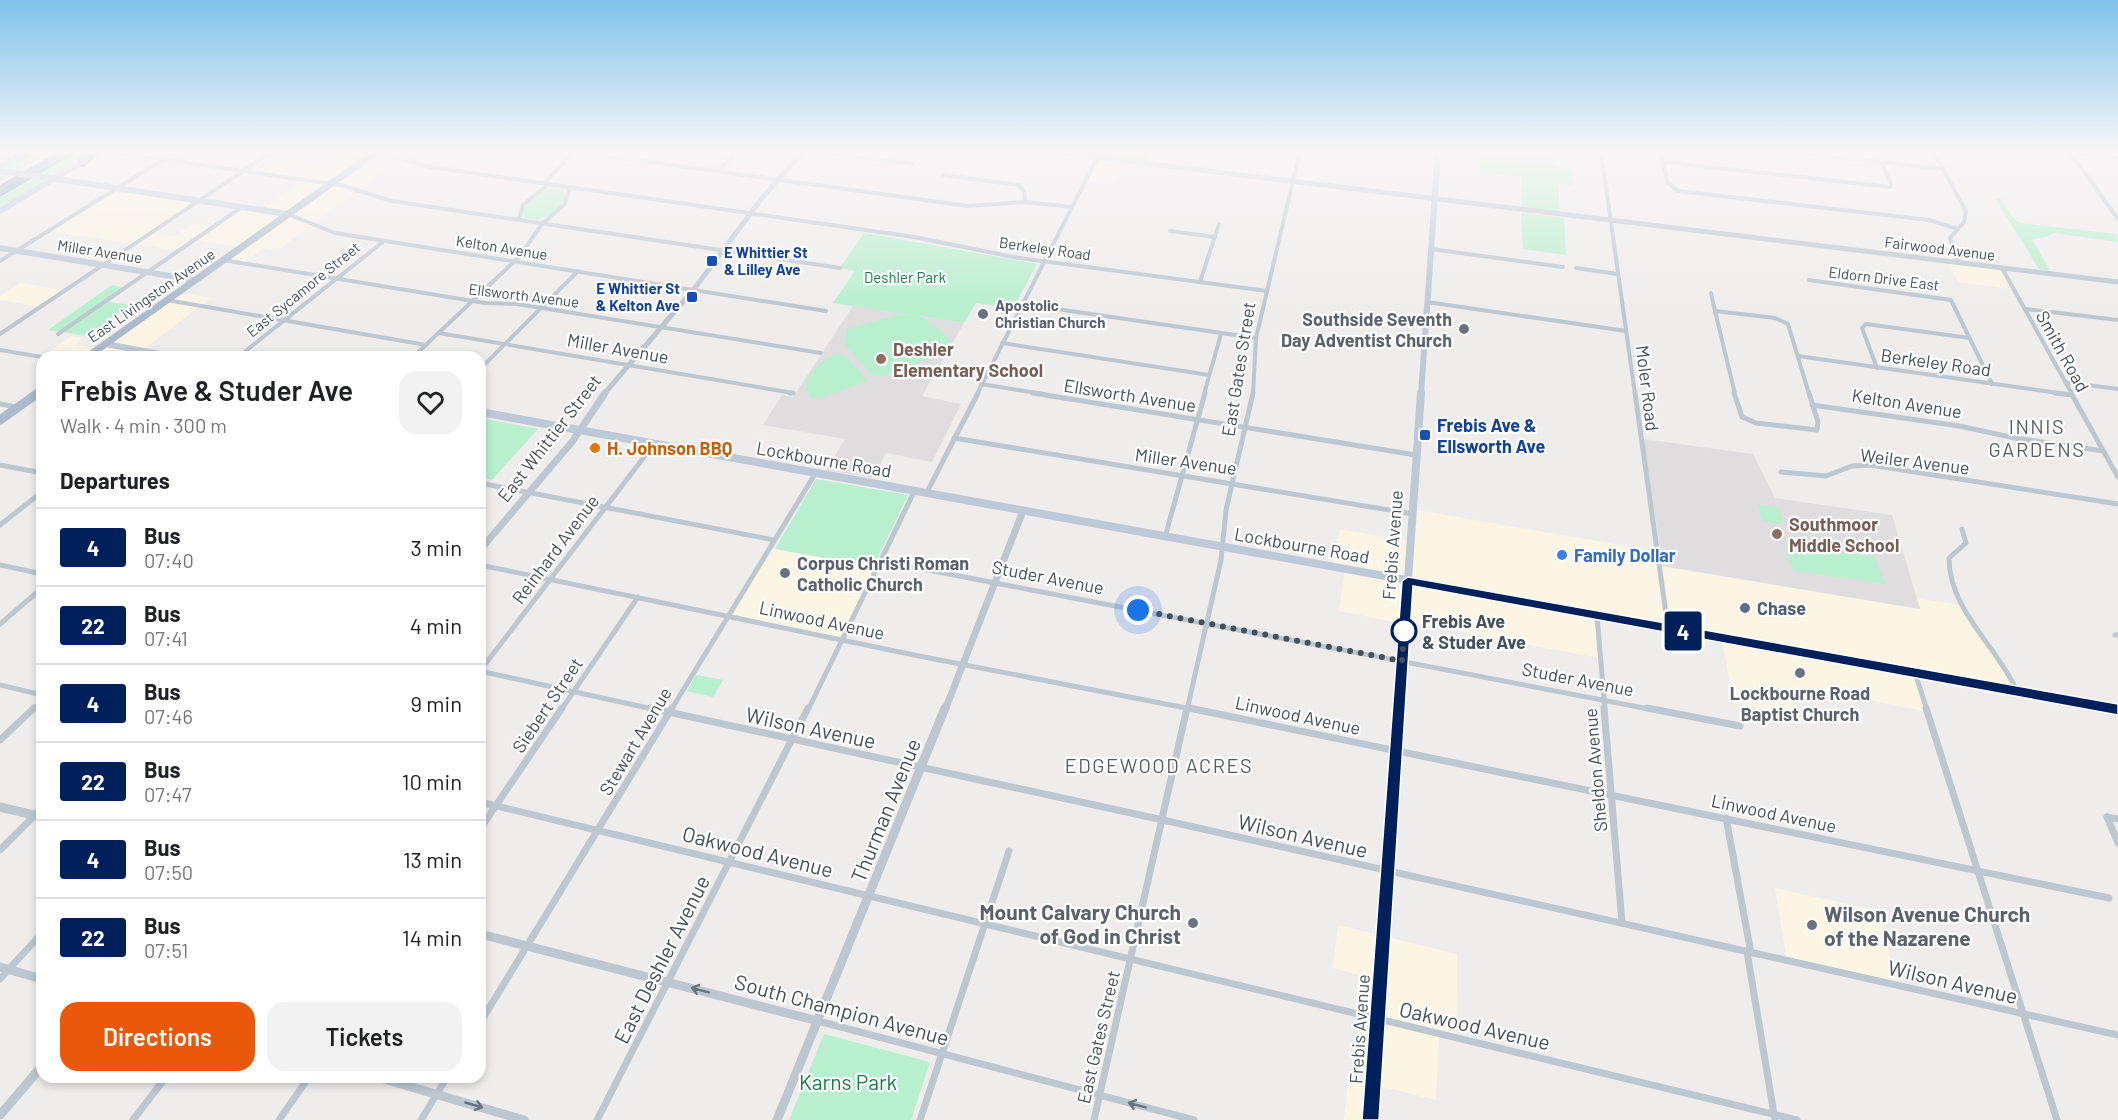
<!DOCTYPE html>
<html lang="en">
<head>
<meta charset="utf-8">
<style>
	:root { --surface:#fff; --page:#f2f2f2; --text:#202124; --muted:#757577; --line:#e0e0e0; --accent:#ea580c }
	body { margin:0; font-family:Barlow,sans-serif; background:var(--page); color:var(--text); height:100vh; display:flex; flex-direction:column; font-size:22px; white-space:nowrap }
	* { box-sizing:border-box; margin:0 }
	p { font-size:20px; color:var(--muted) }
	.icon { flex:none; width:33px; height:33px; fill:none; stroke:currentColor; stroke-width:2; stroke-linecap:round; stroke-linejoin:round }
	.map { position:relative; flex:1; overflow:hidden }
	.details { position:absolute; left:36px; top:351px; width:450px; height:732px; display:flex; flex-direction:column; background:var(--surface); border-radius:18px; box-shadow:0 3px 9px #0003 }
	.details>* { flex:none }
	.badge { padding:0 12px; border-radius:4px; font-size:21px; line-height:39px }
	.you { position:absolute; width:30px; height:30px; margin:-15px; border:4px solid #fff; border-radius:50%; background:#1a73e8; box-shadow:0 0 0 9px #1a73e833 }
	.map>.badge { position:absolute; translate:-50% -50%; box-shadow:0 0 0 3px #fff }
	h2 { padding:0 24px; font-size:22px; line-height:54px }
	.round { display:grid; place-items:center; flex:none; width:63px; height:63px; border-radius:18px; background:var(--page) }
	.overview { display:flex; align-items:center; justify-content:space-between; height:102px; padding:0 24px }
	h1 { font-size:28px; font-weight:600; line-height:45px }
	.primary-button { display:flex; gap:12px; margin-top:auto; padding:12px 24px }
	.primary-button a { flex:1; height:69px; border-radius:18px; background:var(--accent); color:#fff; font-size:24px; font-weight:600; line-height:69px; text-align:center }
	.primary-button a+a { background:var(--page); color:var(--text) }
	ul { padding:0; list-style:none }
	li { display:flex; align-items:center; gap:18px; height:78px; padding:0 24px; border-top:2px solid var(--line) }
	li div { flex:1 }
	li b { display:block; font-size:22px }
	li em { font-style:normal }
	li .badge { min-width:66px; font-weight:700; text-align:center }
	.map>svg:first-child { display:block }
</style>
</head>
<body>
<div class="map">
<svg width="2118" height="1120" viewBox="0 0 2118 1120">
	<rect width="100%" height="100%" fill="#efecec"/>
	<g fill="#fcf5e4">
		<path d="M338,151L372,153L376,151H411L278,250L264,248L242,264L222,261L240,247L196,240L179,251L48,231L118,189L201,201L152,234L173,237L192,224L214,227L243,208L260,211L302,181L260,174L282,159L321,164Z"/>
		<path d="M1097,155L1127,159L1115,184L1084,180Z"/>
		<path d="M1948,262L2000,268L2012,289L1958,282Z"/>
		<path d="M20,283L65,290L40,307L0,300V296Z"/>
		<path d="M177,292L211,298L145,348L136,357H42L71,336L83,338L74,345L98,349L151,311L150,307Z"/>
		<path d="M1411,509L1660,552L1663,567L1920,609L1917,598L1961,605L1970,623L2007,670L2017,692L1917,674L1928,712L1829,692L1830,695L1793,688L1798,714L1733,703L1722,638L1598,615L1599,658L1415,623L1404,624L1339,611L1345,570L1331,567L1340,529L1408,541Z"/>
		<path d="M769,547L877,568L841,639L728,615Z"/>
		<path d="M1775,888L1879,911L1897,986L1787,960Z"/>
		<path d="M1338,925L1457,954L1456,1040L1439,1035L1436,1100L1375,1085L1372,1120H1344L1348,1079L1371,1084L1378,980L1333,968Z"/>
	</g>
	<g fill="#e0ddde">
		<path d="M1481,151H1598V158L1553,153V167L1481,158Z"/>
		<path d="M853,306L964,323L922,396L961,404L932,462L886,453L873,478L826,470L845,439L763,425L782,395L793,397Z"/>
		<path d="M1643,439L1753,454L1775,498L1892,515L1920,609L1663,566Z"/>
	</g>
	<g fill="#b8efce">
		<path d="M29,151H51L0,180L1,168Z"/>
		<path d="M77,151H92L54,176L37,179L44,182L0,208V196Z"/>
		<path d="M1063,151H1149L1144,161Z"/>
		<path d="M1481,158L1571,169L1573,185L1558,184L1560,214L1522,210L1521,177L1480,172Z"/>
		<path d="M554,188L564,191C567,210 540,225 524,217C520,201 541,190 554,188Z"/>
		<path d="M1995,198H2000L2014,219L2020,223L2116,234L2118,242L2053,233L2047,237L2032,239L2049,269L2048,271L2039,269Z"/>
		<path d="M1521,213L1564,218L1566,255L1523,249Z"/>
		<path d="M864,233L1037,264L1013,308L976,303L964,323L920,316L937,328L951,341L937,356L884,376L872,375L845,345L847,329L898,315L916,316L833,303L855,271L840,268Z"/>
		<path d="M112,285L122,287L103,301L130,305L88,336L48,330Z"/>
		<path d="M836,354L846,357L866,379L864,382L824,397L812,398L807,392L806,380C815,368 823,359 836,354Z"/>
		<path d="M480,418L538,429L492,480L480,477Z"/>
		<path d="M816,479L908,495L873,567L775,549Z"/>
		<path d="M1758,504L1779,508L1784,525L1762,521Z"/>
		<path d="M1785,544L1875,557L1885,584L1793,571Z"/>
		<path d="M696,675L723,680L713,697L687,691Z"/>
		<path d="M824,1034L930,1062L911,1120H789Z"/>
	</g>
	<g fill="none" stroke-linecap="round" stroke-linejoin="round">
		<defs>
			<g id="motorway">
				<path d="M18,156L27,151"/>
				<path d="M82,162L95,151"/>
				<path d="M0,191L69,151"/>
			</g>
		</defs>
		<use href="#motorway" stroke="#6d89a9" stroke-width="10"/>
		<g stroke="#bcc7d0" stroke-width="4">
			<path d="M106,151L340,185L392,201L840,268"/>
			<path d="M358,151L394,157L431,167L914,237L1013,257L1267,291"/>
			<path d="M571,151L968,206L1025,202L1072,207"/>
			<path d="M811,151L912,164"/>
			<path d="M1601,151L1635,394"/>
			<path d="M1660,151L1668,183L1678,191L1929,220L1958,229"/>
			<path d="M1783,151L1943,169"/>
			<path d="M1933,151L1966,211L1964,222L1950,238L1958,263"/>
			<path d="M2069,151L2118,219"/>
			<path d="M2070,153L2118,157"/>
			<path d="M1664,162L1890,187L1891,183L1881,162"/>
			<path d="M718,171L737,151"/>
			<path d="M943,175L1018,185L1024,191L1025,202"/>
			<path d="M288,214L335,233L826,311"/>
			<path d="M519,219L523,205L545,187L549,178L575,151"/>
			<path d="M1170,231L1215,237"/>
			<path d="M1431,249L1563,267"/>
			<path d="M223,260L485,303L517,304L821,353"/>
			<path d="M0,261L177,151"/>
			<path d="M1576,268L1618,274"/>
			<path d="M2002,268L2072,394"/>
			<path d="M1809,280L1951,300L1992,384"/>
			<path d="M1200,282L1219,224"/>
			<path d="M1711,293L1715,311"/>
			<path d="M167,300L426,345"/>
			<path d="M1427,302L1626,331"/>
			<path d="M1022,304L1256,338"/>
			<path d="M2025,309L2118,320"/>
			<path d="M1715,311L1775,318L1788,324L1809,394"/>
			<path d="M1715,311L1735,394"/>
			<path d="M439,333L793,393"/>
			<path d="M0,334L273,151"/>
			<path d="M58,334L242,207"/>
			<path d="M1002,343L1209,375"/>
			<path d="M0,350L42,357"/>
			<path d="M1798,356L2065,394"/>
			<path d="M238,357L384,241"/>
			<path d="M413,357L518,258L543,223L564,205L570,188"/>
			<path d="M1877,368L1862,328L1866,324L1970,338"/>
			<path d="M480,369L578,271"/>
			<path d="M2065,382L2118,389"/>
			<path d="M981,384L1043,394"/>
			<path d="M977,394L1097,158"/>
			<path d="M1204,394L1221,334"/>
			<path d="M1253,394L1256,338L1300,151"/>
		</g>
		<g stroke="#bcc7d0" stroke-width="5">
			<path d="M790,393H793"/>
			<path d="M1033,393L1416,455"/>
			<path d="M1635,393L1668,628"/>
			<path d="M1734,393L1742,417L1756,423L1817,430L1818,422L1809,393"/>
			<path d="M2055,393L2072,395"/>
			<path d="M2071,393L2118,477"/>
			<path d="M0,404L16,407"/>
			<path d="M1812,405L1959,426L2015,438L2103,451"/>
			<path d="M954,438L1413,514"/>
			<path d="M654,444L480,671L657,710"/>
			<path d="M0,465L42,473"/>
			<path d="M1781,472L1826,476L1852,466L1870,465L2118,504"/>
			<path d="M480,483L774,540"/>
			<path d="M926,494L978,393"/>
			<path d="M0,525L42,492"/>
			<path d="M1962,529L1966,543L1949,558C1949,610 1997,646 2017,691"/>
			<path d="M1165,537L1205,393"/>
			<path d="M881,561L1654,710"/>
			<path d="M0,565L42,574"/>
			<path d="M480,565L919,656L1196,710"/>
			<path d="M1597,616L1605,710"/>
			<path d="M0,624L42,588"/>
			<path d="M2115,635H2118"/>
			<path d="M1915,673L1927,710"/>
			<path d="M0,685L42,695"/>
			<path d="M33,710L42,701"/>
			<path d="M561,710L638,597"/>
			<path d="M671,710L815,474"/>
			<path d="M808,710L914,492"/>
			<path d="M1187,710L1221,560L1226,510L1253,393"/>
		</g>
		<g stroke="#bcc7d0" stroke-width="7">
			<path d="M650,708L1163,820L2118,1035"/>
			<path d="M1189,708L2109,898"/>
			<path d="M1604,708L1622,923"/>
			<path d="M1647,708L1740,726"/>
			<path d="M1926,708L2057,1120"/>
			<path d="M0,740L34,708"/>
			<path d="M480,802L1797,1120"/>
			<path d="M2107,817L2118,843"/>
			<path d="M2107,817L2118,819"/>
			<path d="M1726,818L1751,953"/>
			<path d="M480,829L562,708"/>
			<path d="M0,850L42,808"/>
			<path d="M1747,952L1775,1120"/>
			<path d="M0,979L42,933"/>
			<path d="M818,1021L1194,1120"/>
			<path d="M480,1023L672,708"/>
			<path d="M133,1120L166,1077"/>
			<path d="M279,1120L309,1077"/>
			<path d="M421,1120L447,1077"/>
			<path d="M597,1120L808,708"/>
			<path d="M920,1120L1009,851"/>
			<path d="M1094,1120L1187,708"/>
		</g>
		<g stroke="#bcc7d0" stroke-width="5">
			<path d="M1044,151L2118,282"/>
			<path d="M604,394L694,289L762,198L803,151"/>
		</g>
		<g stroke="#bcc7d0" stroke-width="7">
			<path d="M480,550L572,442L605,393"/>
			<path d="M945,710L1023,511"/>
		</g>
		<g stroke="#bcc7d0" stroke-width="9">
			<path d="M0,807L42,817"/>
			<path d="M480,934L818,1021"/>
			<path d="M0,967L42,979"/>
			<path d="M377,1077L524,1120"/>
			<path d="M0,1115L42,1066"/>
			<path d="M777,1120L945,708"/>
		</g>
		<g stroke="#bec9d7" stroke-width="6">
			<path d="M0,166L18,156"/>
			<path d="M43,177L288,214"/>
			<path d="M0,211L82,162"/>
			<path d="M0,248L195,280"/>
			<path d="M106,344L176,357"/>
			<path d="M1421,394L1438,151"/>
		</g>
		<g stroke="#bec9d7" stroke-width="8">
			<path d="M480,412L2118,709"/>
			<path d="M1399,710L1421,393"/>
		</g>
		<g stroke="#bec9d7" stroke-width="10">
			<path d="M2113,708L2118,709"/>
			<path d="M1370,1120L1399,708"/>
		</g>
		<g stroke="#abbbcd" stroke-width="7">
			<path d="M87,357L377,151"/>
			<path d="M36,394L42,390"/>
		</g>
		<path stroke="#abbbcd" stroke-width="9" d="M0,420L38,393"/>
		<use href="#motorway" stroke="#829ebe" stroke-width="8"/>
		<path stroke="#bec9d7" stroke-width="6" d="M0,171L43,177"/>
	</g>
	<defs><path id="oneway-shaft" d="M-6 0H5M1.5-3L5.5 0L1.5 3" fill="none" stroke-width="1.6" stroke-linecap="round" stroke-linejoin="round" transform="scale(1.5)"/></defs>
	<g stroke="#68747d">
		<use href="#oneway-shaft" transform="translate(700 990) rotate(-165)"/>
		<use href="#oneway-shaft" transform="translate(474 1105) rotate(16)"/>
		<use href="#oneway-shaft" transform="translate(1137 1105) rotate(-165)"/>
	</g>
	<linearGradient id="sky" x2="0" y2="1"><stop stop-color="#80c2ea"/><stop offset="0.49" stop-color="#f8f6f6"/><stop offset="1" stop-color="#f8f6f6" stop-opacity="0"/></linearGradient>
	<rect width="2118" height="308" fill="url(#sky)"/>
	<path fill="#00205b" stroke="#fff" stroke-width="1.5" d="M1408,577L2118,704V715L1413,586L1379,1120H1362L1402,581Z"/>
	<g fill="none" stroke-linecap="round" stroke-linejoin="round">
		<path stroke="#44505a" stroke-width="6" stroke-dasharray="0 10.8" d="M1138,610L1402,661L1404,631"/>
	</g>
	<g fill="#1a4fb4" stroke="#fff" stroke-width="2">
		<rect x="706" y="255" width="12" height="12" rx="3"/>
		<rect x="686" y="291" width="12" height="12" rx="3"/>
		<rect x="1419" y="429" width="12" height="12" rx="3"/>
	</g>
	<g fill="#6b7280" stroke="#fff" stroke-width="2">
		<circle cx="983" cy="314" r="6"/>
		<circle cx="1464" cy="329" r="6"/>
		<circle cx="785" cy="573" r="6"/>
		<circle cx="1800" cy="673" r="6"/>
		<circle cx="1193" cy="923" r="6"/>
		<circle cx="1812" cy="925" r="6"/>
	</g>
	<g fill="#8d6e63" stroke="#fff" stroke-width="2">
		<circle cx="881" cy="359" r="6"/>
		<circle cx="1777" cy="534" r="6"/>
	</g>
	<circle fill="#e8710a" stroke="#fff" stroke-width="2" cx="595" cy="448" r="6"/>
	<circle fill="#3f7fe0" stroke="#fff" stroke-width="2" cx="1562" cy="555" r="6"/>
	<circle fill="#5c6f8a" stroke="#fff" stroke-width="2" cx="1745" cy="608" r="6"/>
	<circle fill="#fff" stroke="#00205b" stroke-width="3" cx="1404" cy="631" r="12"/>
	<g text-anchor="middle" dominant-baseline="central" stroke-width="4.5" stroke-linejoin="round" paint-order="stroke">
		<g font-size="15" fill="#44505a" stroke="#fff">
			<text transform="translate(502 247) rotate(9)">Kelton Avenue</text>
			<text transform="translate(1045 248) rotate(8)">Berkeley Road</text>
			<text transform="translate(1940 248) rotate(7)">Fairwood Avenue</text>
			<text transform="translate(100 251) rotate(9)">Miller Avenue</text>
			<text transform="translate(1884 278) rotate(7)">Eldorn Drive East</text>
			<text transform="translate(303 289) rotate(-39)">East Sycamore Street</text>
			<text transform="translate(151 295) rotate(-35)">East Livingston Avenue</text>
			<text transform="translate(524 295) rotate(7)">Ellsworth Avenue</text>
		</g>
		<g font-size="15" font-weight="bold" fill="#164399" stroke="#fff" text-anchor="start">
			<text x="724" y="252">E Whittier St<tspan x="724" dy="17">&amp; Lilley Ave</tspan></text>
			<text x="680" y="288" text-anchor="end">E Whittier St<tspan x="680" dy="17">&amp; Kelton Ave</tspan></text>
		</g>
		<g font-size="15" fill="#147d4a" stroke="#fff">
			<text x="905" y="277">Deshler Park</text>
		</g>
		<g font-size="15" font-weight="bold" fill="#5b616d" stroke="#fff" text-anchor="start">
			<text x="995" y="305">Apostolic<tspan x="995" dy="17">Christian Church</tspan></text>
		</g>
		<g font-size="18" font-weight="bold" fill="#5b616d" stroke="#fff" text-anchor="end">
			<text x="1452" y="319">Southside Seventh<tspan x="1452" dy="21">Day Adventist Church</tspan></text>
			<text x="797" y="563" text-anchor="start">Corpus Christi Roman<tspan x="797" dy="21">Catholic Church</tspan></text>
			<text x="1800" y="693" text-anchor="middle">Lockbourne Road<tspan x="1800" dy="21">Baptist Church</tspan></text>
		</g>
		<g font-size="18" fill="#44505a" stroke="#fff">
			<text transform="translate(618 348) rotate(10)">Miller Avenue</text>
			<text transform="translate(2063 351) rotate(61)">Smith Road</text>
			<text transform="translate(1936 362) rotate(8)">Berkeley Road</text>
			<text transform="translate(1238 369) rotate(-81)">East Gates Street</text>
			<text transform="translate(1648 388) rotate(83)">Moler Road</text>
			<text transform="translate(1130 395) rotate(9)">Ellsworth Avenue</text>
			<text transform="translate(1907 403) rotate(9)">Kelton Avenue</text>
			<text transform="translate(549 438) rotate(-52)">East Whittier Street</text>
			<text transform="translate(824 459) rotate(10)">Lockbourne Road</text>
			<text transform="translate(1186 461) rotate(8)">Miller Avenue</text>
			<text transform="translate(1915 461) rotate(7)">Weiler Avenue</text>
			<text transform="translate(1302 545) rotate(10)">Lockbourne Road</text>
			<text transform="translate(1392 545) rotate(-86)">Frebis Avenue</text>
			<text transform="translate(555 549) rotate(-53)">Reinhard Avenue</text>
			<text transform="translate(1048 577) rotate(11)">Studer Avenue</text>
			<text transform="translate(822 620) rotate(12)">Linwood Avenue</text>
			<text transform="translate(1578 679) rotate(11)">Studer Avenue</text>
			<text transform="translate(547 705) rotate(-56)">Siebert Street</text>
			<text transform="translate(1298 715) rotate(12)">Linwood Avenue</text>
			<text transform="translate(635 741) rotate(-59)">Stewart Avenue</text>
			<text transform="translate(1595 770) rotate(-95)">Sheldon Avenue</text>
			<text transform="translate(1774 813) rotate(12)">Linwood Avenue</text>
			<text transform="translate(1359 1029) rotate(-86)">Frebis Avenue</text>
			<text transform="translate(1098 1037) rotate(-77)">East Gates Street</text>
		</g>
		<g font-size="18" font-weight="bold" fill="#785e54" stroke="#fff" text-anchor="start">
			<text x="893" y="349">Deshler<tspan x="893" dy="21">Elementary School</tspan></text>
			<text x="1789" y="524">Southmoor<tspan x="1789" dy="21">Middle School</tspan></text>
		</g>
		<g font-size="18" font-weight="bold" fill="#164399" stroke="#fff" text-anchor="start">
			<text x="1437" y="425">Frebis Ave &amp;<tspan x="1437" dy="21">Ellsworth Ave</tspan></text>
		</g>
		<g font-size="18" font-weight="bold" fill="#c56008" stroke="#fff" text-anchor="start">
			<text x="607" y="448">H. Johnson BBQ</text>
		</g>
		<g font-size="18" font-weight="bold" fill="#366cbe" stroke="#fff" text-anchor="start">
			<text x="1574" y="555">Family Dollar</text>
		</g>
		<g font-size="18" font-weight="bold" fill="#4e5e75" stroke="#fff" text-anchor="start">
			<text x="1757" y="608">Chase</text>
		</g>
		<g font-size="18" font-weight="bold" fill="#44505a" stroke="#fff" text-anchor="start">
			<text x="1422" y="621">Frebis Ave<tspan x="1422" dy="21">&amp; Studer Ave</tspan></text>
		</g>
		<g font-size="20" letter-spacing="1.5" fill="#595d62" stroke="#fff">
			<text x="2037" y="426">INNIS<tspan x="2037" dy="23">GARDENS</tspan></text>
			<text x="1159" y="765">EDGEWOOD ACRES</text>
		</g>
		<g font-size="21" fill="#44505a" stroke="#fff">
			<text transform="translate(811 727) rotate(12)">Wilson Avenue</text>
			<text transform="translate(885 810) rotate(-68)">Thurman Avenue</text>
			<text transform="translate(1303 835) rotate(13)">Wilson Avenue</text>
			<text transform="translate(758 851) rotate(14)">Oakwood Avenue</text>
			<text transform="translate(661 959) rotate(-63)">East Deshler Avenue</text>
			<text transform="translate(1953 981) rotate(13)">Wilson Avenue</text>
			<text transform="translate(842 1009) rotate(15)">South Champion Avenue</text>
			<text transform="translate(1475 1025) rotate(13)">Oakwood Avenue</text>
		</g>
		<g font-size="21" font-weight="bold" fill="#5b616d" stroke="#fff" text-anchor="end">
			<text x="1181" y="911">Mount Calvary Church<tspan x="1181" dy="24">of God in Christ</tspan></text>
			<text x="1824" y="913" text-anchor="start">Wilson Avenue Church<tspan x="1824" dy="24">of the Nazarene</tspan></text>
		</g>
		<g font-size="21" fill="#147d4a" stroke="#fff">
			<text x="848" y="1081">Karns Park</text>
		</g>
	</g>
</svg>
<div class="you" style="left:1138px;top:610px"></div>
<b class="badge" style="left:1683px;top:631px;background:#00205b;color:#fff">4</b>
<section class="details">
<div class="overview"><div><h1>Frebis Ave &amp; Studer Ave</h1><p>Walk · 4 min · 300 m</p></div><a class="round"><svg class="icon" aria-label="heart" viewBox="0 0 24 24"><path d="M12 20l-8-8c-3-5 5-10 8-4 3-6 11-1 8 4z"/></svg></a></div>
<h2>Departures</h2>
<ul>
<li><span class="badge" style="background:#00205b;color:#fff">4</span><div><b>Bus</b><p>07:40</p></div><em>3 min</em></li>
<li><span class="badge" style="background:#00205b;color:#fff">22</span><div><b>Bus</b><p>07:41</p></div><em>4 min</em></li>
<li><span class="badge" style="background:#00205b;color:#fff">4</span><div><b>Bus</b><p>07:46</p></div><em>9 min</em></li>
<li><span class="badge" style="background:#00205b;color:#fff">22</span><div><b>Bus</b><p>07:47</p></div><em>10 min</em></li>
<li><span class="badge" style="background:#00205b;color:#fff">4</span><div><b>Bus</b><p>07:50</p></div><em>13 min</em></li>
<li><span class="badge" style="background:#00205b;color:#fff">22</span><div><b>Bus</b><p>07:51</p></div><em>14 min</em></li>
</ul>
<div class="primary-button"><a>Directions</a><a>Tickets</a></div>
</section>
</div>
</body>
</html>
